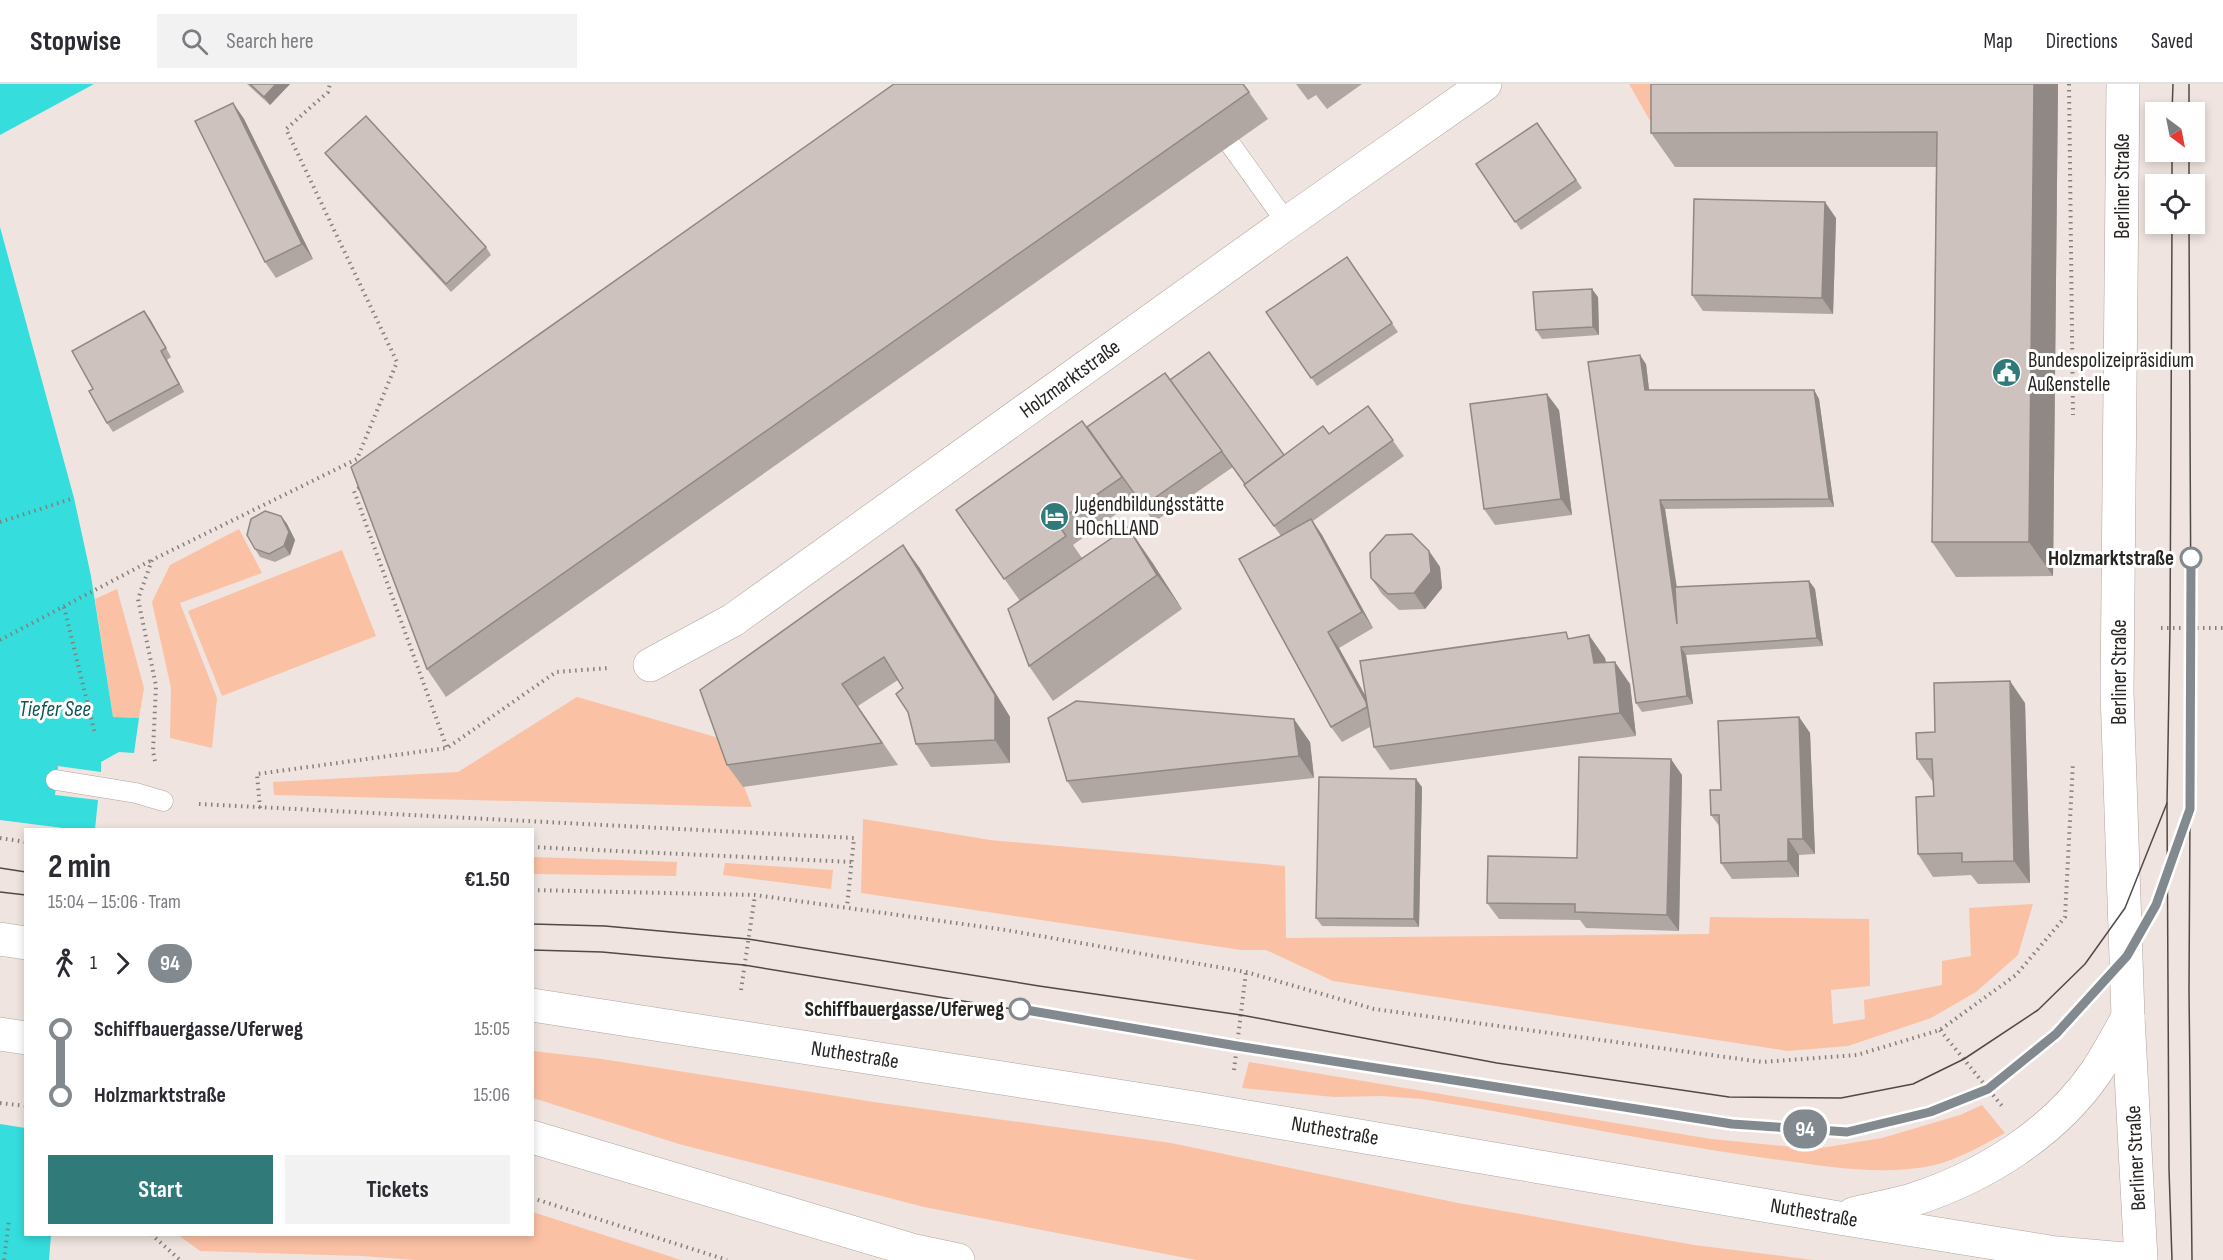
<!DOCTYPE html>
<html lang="en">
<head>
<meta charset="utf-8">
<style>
	:root { --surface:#fff; --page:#f2f2f3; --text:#2b2b33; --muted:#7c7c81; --line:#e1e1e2; --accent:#317a7a }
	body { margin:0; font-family:"Sofia Sans Condensed",sans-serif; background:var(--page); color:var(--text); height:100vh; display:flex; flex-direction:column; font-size:22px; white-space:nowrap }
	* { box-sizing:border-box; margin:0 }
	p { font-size:20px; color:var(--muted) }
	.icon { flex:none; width:33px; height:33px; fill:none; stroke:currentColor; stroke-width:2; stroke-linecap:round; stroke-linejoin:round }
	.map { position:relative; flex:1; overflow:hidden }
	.side { position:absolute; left:24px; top:744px; width:510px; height:408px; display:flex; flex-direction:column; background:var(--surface); border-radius:0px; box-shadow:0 3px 9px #0003 }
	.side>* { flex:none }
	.badge { padding:0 12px; border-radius:20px; font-size:21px; line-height:39px }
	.needle { width:39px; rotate:148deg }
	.buttons { position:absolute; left:2145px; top:18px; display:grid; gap:12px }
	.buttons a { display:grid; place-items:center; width:60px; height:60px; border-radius:0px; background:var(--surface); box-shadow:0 3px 9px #0003; font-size:30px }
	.map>.badge { position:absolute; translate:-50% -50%; box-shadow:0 0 0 3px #fff }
	.legs { display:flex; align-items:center; gap:9px; height:66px; padding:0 24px; font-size:20px }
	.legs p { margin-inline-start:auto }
	.headline { display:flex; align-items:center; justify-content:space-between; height:102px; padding:0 24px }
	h1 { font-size:33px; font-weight:700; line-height:45px }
	.button { display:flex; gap:12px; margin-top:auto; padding:12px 24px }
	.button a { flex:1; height:69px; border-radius:0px; background:var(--accent); color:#fff; font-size:24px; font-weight:700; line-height:69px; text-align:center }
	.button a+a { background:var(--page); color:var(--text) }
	ul { padding:0 24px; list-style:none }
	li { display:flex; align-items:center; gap:21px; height:66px; font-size:22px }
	li i { display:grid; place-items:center; width:9px; height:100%; margin:0 8px; background:currentColor }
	li i::after { content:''; width:15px; height:15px; margin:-8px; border:4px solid; border-radius:50%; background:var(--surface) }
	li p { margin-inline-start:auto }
	li:first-child i { background:linear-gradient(#0000 50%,currentColor 0) }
	li:last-child i { background:linear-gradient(currentColor 50%,#0000 0) }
	header { display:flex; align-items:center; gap:36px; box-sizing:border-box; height:84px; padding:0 30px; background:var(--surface); border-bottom:2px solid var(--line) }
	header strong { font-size:28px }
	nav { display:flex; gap:33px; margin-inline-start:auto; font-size:21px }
	.search { width:420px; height:54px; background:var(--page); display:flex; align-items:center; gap:15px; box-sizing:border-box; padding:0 21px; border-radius:0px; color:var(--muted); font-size:22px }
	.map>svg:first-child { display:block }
</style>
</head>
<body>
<header>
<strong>Stopwise</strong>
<div class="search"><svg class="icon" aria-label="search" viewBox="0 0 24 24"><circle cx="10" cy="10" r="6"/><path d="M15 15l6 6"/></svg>Search here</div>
<nav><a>Map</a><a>Directions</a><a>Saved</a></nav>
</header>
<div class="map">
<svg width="2223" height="1176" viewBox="0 0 2223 1176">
	<rect width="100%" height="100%" fill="#efe4df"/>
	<g fill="#fbc1a5">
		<path d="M1629,0H1676L1669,70Z"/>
		<path d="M239,445L262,489L180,519L217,614L212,664L170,654L171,604L152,518L170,481Z"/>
		<path d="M342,466L376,552L222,612L188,527Z"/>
		<path d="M117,505L144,604L139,634L113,633L95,515Z"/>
		<path d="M577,613L726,656L752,723L274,711L273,698L458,688Z"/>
		<path d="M863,735L990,756L1285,782L1286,854L1709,850L1710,833L1869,835L1870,902L1831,906L1833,940L1865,935L1864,916L1942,901V877L1971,872L1969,824L2033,820L2018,871L1976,908L1931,934L1848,962L1788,967L1333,897L1266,866H1241L861,809Z"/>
		<path d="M533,773L677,778L676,792L533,790Z"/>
		<path d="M725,779L833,786L831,805L723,791Z"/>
		<path d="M533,967L602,975L874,1018L1171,1059L1458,1119L1694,1161L1813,1176H1196L924,1123L679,1060L533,1014Z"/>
		<path d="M1249,978L1711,1055L1815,1065L1882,1054L1960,1031L1982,1021L2005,1049C1982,1062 1960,1074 1935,1081C1882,1093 1825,1082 1772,1075C1655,1059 1539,1034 1422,1015L1381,1012L1334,1013L1242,1004Z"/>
		<path d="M533,1128L681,1176H416L362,1172L200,1167L178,1151L532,1150Z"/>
	</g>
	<g fill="#35dddd">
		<path d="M0,0H94L0,51Z"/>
		<path d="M0,143L74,414L91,492L113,633L139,634L134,669L119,668L101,678V688L58,682L55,711L98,716L95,745L26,746V1150L51,1151L49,1176H0Z"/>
	</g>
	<path fill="#efe4df" d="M0,736L71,745L26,746L25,1044L0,1040Z"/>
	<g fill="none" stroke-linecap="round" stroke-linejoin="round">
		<defs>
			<g id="lane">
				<path d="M1187,0L1287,139"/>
				<path d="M56,696L136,709L163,717"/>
			</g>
			<path id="street" d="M650,581L733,536L1287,139L1485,0"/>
			<path id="secondary" d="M2123,0L2117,608L2128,933L2141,1176"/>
			<g id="highway">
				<path d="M0,855L26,859"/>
				<path d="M532,921L1201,1025L1839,1134L2056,1169L2136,1176"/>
				<path d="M0,950L26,954"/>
				<path d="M532,1053L915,1167L958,1176"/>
				<path d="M1853,1130C1873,1125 1895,1121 1915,1115C1985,1092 2054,1049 2096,988C2108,970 2118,951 2128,933"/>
			</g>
		</defs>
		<use href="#lane" stroke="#afa5a0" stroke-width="21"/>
		<use href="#street" stroke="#afa5a0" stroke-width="34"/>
		<use href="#secondary" stroke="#afa5a0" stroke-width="34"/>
		<use href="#highway" stroke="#afa5a0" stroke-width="34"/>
		<g stroke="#86807c" stroke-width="4" stroke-dasharray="1.5 4.5" stroke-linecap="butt">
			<path d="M2069,0L2073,331"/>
			<path d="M364,401L354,407L447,664"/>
			<path d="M0,438L74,414"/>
			<path d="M64,523L95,650"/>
			<path d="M2161,544H2223"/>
			<path d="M0,556L152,476"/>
			<path d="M155,677L153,667L156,602L138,515L152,476L357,375L397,278L286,45L328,8L330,0"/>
			<path d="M199,720L854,754L847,823"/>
			<path d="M260,724L257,690L447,664L556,588L609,584"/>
			<path d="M0,754L26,758"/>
			<path d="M532,763L852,778"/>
			<path d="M532,806L755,811L1006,846L1246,888L1374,925L1762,978L1857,971L1940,946L2016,891L2065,833L2073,678"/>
			<path d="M741,906L755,811"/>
			<path d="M1940,946L2002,1022"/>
			<path d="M1234,986L1246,888"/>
			<path d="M0,1019L26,1022"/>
			<path d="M532,1114L727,1176"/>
			<path d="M151,1150L180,1176"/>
			<path d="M4,1176L9,1136"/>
		</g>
		<use href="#lane" stroke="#fff" stroke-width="20"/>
		<use href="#street" stroke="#fff" stroke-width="33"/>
		<use href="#secondary" stroke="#fff" stroke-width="33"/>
		<use href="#highway" stroke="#fff" stroke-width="33"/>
		<g stroke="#4f4a47" stroke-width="1.5">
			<path d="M2189,0V28"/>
			<path d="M2172,28L2173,0"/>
			<path d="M2189,68V100"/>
			<path d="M2172,100V68"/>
			<path d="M2189,140L2191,544L2189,907L2192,1176"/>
			<path d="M0,784L26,788"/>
			<path d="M0,808L26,811"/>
			<path d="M532,840L605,842L748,855L1039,902L1241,931L1497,979L1729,1013L1841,1014L1913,1000L1964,975L2038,926L2085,880L2125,824L2167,719"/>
			<path d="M532,866L602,868L744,881L1237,962L1732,1040L1847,1048L1930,1028L1988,1005L2056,950L2127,872L2156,821L2189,725"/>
			<path d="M2172,1176L2169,1085L2167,719L2170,544L2172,140"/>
		</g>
	</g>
	<g fill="#b0a7a3">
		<path d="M247,0H290L270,21Z"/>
		<path d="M1296,0H1362L1327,25L1316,11L1308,16Z"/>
		<path d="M1651,0H2058L2053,492L1956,493L1932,458L1936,83H1675L1651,49Z"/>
		<path d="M1249,8L1268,35L446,613L427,585Z"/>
		<path d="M233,19L244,35L313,175L276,194L265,178Z"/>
		<path d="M1537,39L1582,104L1521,146L1476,80Z"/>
		<path d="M325,69L486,163L491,171L451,208L331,77Z"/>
		<path d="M1836,134L1833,230L1703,227L1692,211Z"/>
		<path d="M1347,173L1398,248L1317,302L1266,228Z"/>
		<path d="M1598,213L1599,251L1542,255L1536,246Z"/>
		<path d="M144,227L150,235L171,273L167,276L184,308L113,348L107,339L93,305Z"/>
		<path d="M1646,280L1649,306H1814L1819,315L1834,423L1665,425L1677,503L1809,497L1815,505L1823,562L1686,571L1693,620L1642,628L1636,619Z"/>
		<path d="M1170,296L1284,371L1329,350L1368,322L1404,372L1313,437L1322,451L1373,544L1339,564L1365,612L1570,555L1605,574L1606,578L1630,600L1636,652L1390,686L1374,663L1370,643L1342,658L1331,643L1281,452L1255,416L1244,401L1245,400L1233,383L1154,438L1098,359L1137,415L1073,461L1082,474L1020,517L956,426L1087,343Z"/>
		<path d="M1559,326L1572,431L1495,441L1484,425Z"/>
		<path d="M281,432L287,440L295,456L290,471L275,478L260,473L255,465Z"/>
		<path d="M1429,467L1440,483L1442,504L1425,525L1399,526L1382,510L1371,494Z"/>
		<path d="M1152,478L1182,525L1053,617L1029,582Z"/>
		<path d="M919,483L1010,633V679L931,683L916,660L903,604L898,596L858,622L898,681L743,703L727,681Z"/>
		<path d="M2025,619L2030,799L1978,800L1971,791L1933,793L1918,770L1934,712L1933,698L1917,675L1935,648Z"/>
		<path d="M1799,633L1810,649L1815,770L1799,771V793L1732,795L1721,779L1720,743L1711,731L1721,706Z"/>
		<path d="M1310,658L1314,694L1082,719L1067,697Z"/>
		<path d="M1682,691L1679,847L1586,844L1580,836L1499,835L1487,819L1577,774Z"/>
		<path d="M1422,703L1419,843L1322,842L1316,834Z"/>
	</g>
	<g fill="#908884">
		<path d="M276,0H290L270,21L264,13Z"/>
		<path d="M2034,0H2058L2053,492L2029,458Z"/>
		<path d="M233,19L244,35L313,175L302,160Z"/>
		<path d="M1825,118L1836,134L1833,230L1822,214Z"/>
		<path d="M1592,205L1598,213L1599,251L1593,243Z"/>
		<path d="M144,227L150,235L171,273L166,264Z"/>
		<path d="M161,267L167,276L184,308L179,300Z"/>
		<path d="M1640,271L1646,280L1650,314L1645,306Z"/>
		<path d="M1814,306L1819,315L1834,423L1829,415Z"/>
		<path d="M1547,310L1559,326L1572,431L1561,415Z"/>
		<path d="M1660,416L1665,425L1683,548L1677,540Z"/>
		<path d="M281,432L287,440L295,456L290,471L284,462Z"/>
		<path d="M1311,435L1322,451L1373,544L1362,528Z"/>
		<path d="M1128,443L1152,478L1182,525L1157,491Z"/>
		<path d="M903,461L919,483L1010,633V679L995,656Z"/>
		<path d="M1429,467L1440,483L1442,504L1425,525L1414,509Z"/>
		<path d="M1809,497L1815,505L1823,562L1817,554Z"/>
		<path d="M1328,548L1339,564L1380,638L1368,622Z"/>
		<path d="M1589,551L1605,574L1610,601L1594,579Z"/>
		<path d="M1681,563L1686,571L1693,620L1687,612Z"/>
		<path d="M1615,578L1630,600L1636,652L1620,629Z"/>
		<path d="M2010,597L2025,619L2030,799L2014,777Z"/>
		<path d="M1799,633L1810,649L1815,770L1803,755Z"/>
		<path d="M1294,635L1310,658L1314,694L1299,672Z"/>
		<path d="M1671,675L1682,691L1679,847L1667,831Z"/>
		<path d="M1416,695L1422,703L1419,843L1414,835Z"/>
		<path d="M1788,755L1799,771V793L1788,777Z"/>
	</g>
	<g fill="#cdc2bd" stroke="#908884" stroke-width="1.5">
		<path d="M250,0H276L264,13Z"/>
		<path d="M894,0H1243L1249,8L427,585L351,383Z"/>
		<path d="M1651,0H2034L2029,458H1932L1937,48L1651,49Z"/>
		<path d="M233,19L302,160L265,178L195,37Z"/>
		<path d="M366,32L486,163L446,200L325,69Z"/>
		<path d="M1537,39L1576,96L1515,138L1476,80Z"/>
		<path d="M1694,115L1825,118L1822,214L1692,211Z"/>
		<path d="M1347,173L1392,239L1311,294L1266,228Z"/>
		<path d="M1592,205L1593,243L1536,246L1533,208Z"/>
		<path d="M144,227L166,264L161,267L179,300L107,339L89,307L93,305L72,267Z"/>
		<path d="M1209,268L1284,371L1245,400L1170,296Z"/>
		<path d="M1640,271L1645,306H1814L1829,415L1660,416L1677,540L1675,503L1809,497L1817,554L1681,563L1687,612L1636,619L1588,278Z"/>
		<path d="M1165,289L1222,367L1143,422L1087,343Z"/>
		<path d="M1547,310L1561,415L1484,425L1470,320Z"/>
		<path d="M1368,322L1393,356L1274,442L1244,401L1323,342L1329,350Z"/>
		<path d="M1082,337L1122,393L1057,438L1066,452L1004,495L956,426Z"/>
		<path d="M265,427L281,432L289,448L284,462L269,470L255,465L247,451L251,435Z"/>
		<path d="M1311,435L1362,528L1328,548L1366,618L1367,623L1331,643L1239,475Z"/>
		<path d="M1128,443L1157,491L1029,582L1008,525Z"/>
		<path d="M1412,450L1429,467L1431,488L1414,509L1388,510L1371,494L1370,469L1386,451Z"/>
		<path d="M903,461L995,611V656L916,660L908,628L896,610L903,604L884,573L842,600L882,659L727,681L700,606Z"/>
		<path d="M1566,548L1568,555L1589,551L1594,579L1615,578L1620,629L1374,663L1360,577Z"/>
		<path d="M2010,597L2014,777L1962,778V769L1918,770L1916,713L1934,712L1932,675H1917L1916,649L1935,648L1934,599Z"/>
		<path d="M1076,617L1294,635L1299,672L1067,697L1048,634Z"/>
		<path d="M1799,633L1803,755H1788V777L1721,779L1719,731H1711L1710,706H1721L1718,637Z"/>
		<path d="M1579,673L1671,675L1667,831L1575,828V820L1487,819L1488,772L1577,774Z"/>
		<path d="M1319,693L1416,695L1414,835L1316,834Z"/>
	</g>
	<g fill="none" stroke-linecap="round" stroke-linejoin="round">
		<defs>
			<path id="line-1" d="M1020,925L1237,962L1732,1040L1847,1048L1930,1028L1988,1005L2056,950L2127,872L2156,821L2190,725L2191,474"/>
		</defs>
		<use href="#line-1" stroke="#fff" stroke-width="14"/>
		<use href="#line-1" stroke="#838a8f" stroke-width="9"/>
	</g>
	<defs>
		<symbol id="civic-disc" viewBox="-11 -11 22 22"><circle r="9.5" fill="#317a7a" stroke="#fff"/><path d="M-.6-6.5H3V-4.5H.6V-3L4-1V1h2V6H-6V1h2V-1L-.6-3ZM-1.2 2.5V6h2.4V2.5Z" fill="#fff"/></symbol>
		<symbol id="hotel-disc" viewBox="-11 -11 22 22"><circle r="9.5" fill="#317a7a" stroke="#fff"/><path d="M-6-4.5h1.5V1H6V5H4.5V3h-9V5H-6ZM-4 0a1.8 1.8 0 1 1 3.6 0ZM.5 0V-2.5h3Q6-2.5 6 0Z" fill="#fff"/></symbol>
	</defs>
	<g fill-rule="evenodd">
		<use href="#civic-disc" x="1990" y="272" width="33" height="33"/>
		<use href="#hotel-disc" x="1038" y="416" width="33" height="33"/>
	</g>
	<g fill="#fff" stroke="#838a8f" stroke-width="3">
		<circle cx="2191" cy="474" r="10"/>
		<circle cx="1020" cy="925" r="10"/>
	</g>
	<g text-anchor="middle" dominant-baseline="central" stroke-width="6" stroke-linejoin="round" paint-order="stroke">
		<g font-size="21" fill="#272422" stroke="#fff">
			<text transform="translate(2122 102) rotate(-90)">Berliner Straße</text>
			<text transform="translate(1070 295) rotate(-36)">Holzmarktstraße</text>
			<text transform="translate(2119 588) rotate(-90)">Berliner Straße</text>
			<text transform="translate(855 971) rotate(9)">Nuthestraße</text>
			<text transform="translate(1335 1047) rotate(10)">Nuthestraße</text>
			<text transform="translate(2136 1074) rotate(-93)">Berliner Straße</text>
			<text transform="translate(1814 1129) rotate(10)">Nuthestraße</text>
		</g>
		<g font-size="21" fill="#272422" stroke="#fff" text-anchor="start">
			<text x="2028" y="276">Bundespolizeipräsidium<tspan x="2028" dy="24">Außenstelle</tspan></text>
			<text x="1075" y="420">Jugendbildungsstätte<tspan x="1075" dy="24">HOchLLAND</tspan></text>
		</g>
		<g font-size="21" font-weight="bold" fill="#272422" stroke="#fff" text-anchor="end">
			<text x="2174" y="474">Holzmarktstraße</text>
			<text x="1004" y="925">Schiffbauergasse/Uferweg</text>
		</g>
		<g font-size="22" font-style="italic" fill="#155" stroke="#fff">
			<text x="55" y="625">Tiefer See</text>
		</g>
	</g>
</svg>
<div class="buttons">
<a><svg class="needle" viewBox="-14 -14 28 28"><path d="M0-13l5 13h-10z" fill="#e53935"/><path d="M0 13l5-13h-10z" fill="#7c7c81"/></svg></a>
<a><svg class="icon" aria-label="locate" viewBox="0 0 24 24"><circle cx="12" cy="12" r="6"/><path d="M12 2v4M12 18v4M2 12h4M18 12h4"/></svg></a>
</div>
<b class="badge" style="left:1805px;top:1045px;background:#838a8f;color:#fff">94</b>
<section class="side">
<div class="headline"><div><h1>2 min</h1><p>15:04 – 15:06 · Tram</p></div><b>€1.50</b></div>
<div class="legs"><svg class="icon" aria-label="walk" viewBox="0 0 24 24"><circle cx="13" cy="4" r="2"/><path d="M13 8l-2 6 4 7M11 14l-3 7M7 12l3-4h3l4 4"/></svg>1<svg class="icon" aria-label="forward" viewBox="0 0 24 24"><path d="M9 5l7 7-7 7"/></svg><b class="badge" style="background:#838a8f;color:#fff">94</b></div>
<ul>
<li><i style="color:#838a8f"></i><b>Schiffbauergasse/Uferweg</b><p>15:05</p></li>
<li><i style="color:#838a8f"></i><b>Holzmarktstraße</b><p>15:06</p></li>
</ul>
<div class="button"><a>Start</a><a>Tickets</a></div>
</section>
</div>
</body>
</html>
